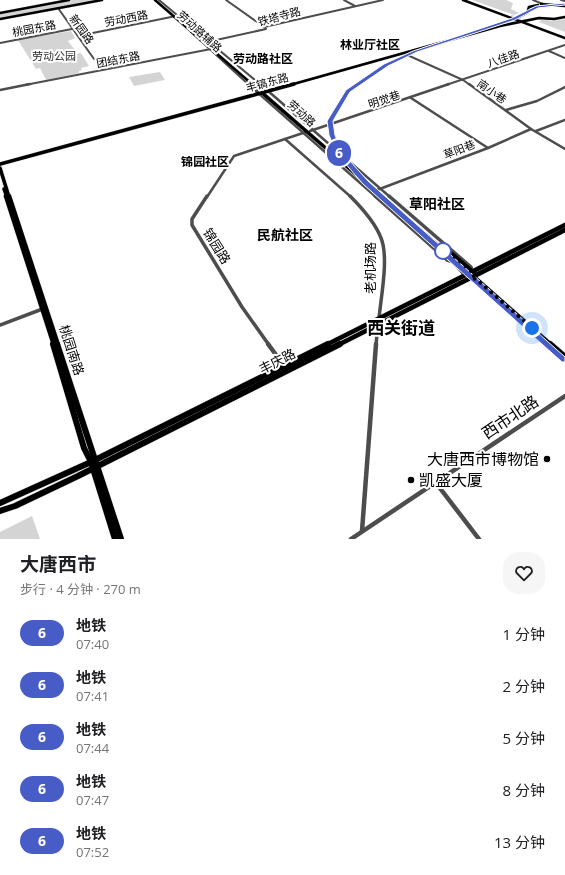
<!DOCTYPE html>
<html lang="zh">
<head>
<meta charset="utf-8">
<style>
	:root { --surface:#fff; --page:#f6f6f6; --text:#202124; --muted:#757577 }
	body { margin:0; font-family:"Open Sans","Noto Sans SC",sans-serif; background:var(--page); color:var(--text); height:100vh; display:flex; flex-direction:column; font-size:15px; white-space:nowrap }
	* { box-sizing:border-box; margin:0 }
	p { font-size:13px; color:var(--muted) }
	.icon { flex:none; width:22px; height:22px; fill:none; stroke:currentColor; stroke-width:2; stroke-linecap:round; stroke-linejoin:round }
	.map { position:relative; height:539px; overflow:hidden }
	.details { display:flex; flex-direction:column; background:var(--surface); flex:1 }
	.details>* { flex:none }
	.badge { padding:0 8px; border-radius:13px; font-size:14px; line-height:26px }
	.you { position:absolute; width:20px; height:20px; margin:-10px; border:3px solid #fff; border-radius:50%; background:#1a73e8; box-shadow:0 0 0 6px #1a73e833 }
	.map>.badge { position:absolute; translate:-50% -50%; box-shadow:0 0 0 2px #fff }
	.round { display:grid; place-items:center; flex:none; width:42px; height:42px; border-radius:16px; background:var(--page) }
	.head { display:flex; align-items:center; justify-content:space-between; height:68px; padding:0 20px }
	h1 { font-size:19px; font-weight:700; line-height:30px }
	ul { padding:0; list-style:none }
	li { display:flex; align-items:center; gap:12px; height:52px; padding:0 20px }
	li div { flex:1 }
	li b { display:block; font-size:15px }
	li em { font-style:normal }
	li .badge { min-width:44px; font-weight:700; text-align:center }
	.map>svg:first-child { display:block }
</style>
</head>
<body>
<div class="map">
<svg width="565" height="539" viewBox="0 0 565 539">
	<rect width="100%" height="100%" fill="#fff"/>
	<g fill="#d4d4d4">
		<path d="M72,0H96L0,18V13Z"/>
		<path d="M472,0H506L513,3L511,9L519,13L514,15Z"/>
		<path d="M543,19L552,21L565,19V32L539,22Z"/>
		<path d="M71,31L75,38L68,41L75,50L73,51L75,54L81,53L89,66L81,68L82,70L79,71V73L46,80L40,68L36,69L18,40Z"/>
		<path d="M160,72L165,80L134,86L129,77Z"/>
		<path d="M32,516L40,539H0V532Z"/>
	</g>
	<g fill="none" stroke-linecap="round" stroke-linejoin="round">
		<path stroke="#d9d9d9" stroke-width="2.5" stroke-dasharray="2.5 1.5" stroke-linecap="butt" d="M511,16L530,22"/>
		<defs>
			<g id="major-far3">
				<path d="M155,0L253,85"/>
				<path d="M463,0L565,38"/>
				<path d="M541,4L565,6"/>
				<path d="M0,13L69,0"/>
				<path d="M0,19L102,0"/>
				<path d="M513,20L527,13L529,7L538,5"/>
				<path d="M290,85L500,26L539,18L554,19L565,17"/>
			</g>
			<g id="major-far2">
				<path d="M252,84L382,197"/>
				<path d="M0,164L294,84"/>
				<path d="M0,168L9,197"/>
				<path d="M4,189L7,197"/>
			</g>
			<g id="major-far1">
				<path d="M6,196L54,345"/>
				<path d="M9,196L58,345"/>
				<path d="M380,196L446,253L463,272L476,279L551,345"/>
				<path d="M446,249L474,273"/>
				<path d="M326,345L565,225"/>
				<path d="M338,345L565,230"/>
			</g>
			<g id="major">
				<path d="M53,344L84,448L91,462L115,539"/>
				<path d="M57,344L121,539"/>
				<path d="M550,344L565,357"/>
				<path d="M0,503L91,462L328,344"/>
				<path d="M0,511L15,506L78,476L340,344"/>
			</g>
		</defs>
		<use href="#major-far3" stroke="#dbdbdb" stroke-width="3"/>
		<use href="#major-far2" stroke="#dbdbdb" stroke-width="4.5"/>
		<use href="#major-far1" stroke="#dbdbdb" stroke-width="5.5"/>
		<use href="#major" stroke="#dbdbdb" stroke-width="7"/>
		<g stroke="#4d4d4d" stroke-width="2">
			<path d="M159,0L261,85"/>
			<path d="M226,0L264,27"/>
			<path d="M344,0L355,6"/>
			<path d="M533,0L543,4"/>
			<path d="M561,0L565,1"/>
			<path d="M58,8L94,59"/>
			<path d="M191,32L249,85"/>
			<path d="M78,36L176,16"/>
			<path d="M207,42L266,29L264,27L383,0"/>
			<path d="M0,43L72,29"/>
			<path d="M549,51L565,58"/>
			<path d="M405,54L463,80L470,85"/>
			<path d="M25,85L211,49"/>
			<path d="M446,85L565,45"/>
		</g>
		<g stroke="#4d4d4d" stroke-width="2.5">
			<path d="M248,84L376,197"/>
			<path d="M260,84L390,197"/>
			<path d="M469,84L531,129L565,149"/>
			<path d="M0,90L30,84"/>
			<path d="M506,110L537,101L565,87"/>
			<path d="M310,131L449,84"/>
			<path d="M536,131L565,120"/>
			<path d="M285,139L351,197"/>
			<path d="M488,148L531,129"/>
			<path d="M377,190L488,148L411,98"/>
			<path d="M207,197L234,156L306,132"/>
		</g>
		<g stroke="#4d4d4d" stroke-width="3.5">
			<path d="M207,196L192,219V225L242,307L269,345"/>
			<path d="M350,196C362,208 375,222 381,238C389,257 381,297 379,318"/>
			<path d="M375,196L447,260L453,262"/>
			<path d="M389,196L471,267L472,271"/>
			<path d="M0,325L45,308"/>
			<path d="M376,345L378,324"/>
		</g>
		<g stroke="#4d4d4d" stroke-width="4.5">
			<path d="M268,344L285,367"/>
			<path d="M436,483L479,539"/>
			<path d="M362,531L376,344"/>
			<path d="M351,539L565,396"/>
		</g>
		<use href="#major-far3" stroke="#000" stroke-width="2.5"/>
		<use href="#major-far2" stroke="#000" stroke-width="3.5"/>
		<use href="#major-far1" stroke="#000" stroke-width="4.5"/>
		<use href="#major" stroke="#000" stroke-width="6"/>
	</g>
	<path fill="#485cc7" stroke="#fff" d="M565,3V5L538,8L515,20L417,52L388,66L350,92L333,121L335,135L341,151L368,181L565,357V362H562L363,184L336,153L329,135L327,121L346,90L384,64L413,51L512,18L536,6Z"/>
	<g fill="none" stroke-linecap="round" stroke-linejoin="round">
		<path stroke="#000" stroke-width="4" stroke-dasharray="0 7.2" d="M443,251L447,250L472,272L475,275L471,278L476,279L532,328"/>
	</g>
	<circle fill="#fff" stroke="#485cc7" stroke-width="2" cx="443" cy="251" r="8"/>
	<g fill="#000" stroke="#fff" stroke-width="1.5">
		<circle cx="547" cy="459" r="4"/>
		<circle cx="411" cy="480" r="4"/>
	</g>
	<g text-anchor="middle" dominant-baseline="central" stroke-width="4" stroke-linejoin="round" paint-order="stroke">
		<g font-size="11" fill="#000" stroke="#fff">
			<text transform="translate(279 16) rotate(-15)">铁塔寺路</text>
			<text transform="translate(126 18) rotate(-11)">劳动西路</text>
			<text transform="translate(34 28) rotate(-11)">桃园东路</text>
			<text transform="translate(82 29) rotate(54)">新园路</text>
			<text transform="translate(200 31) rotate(42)">劳动路辅路</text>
			<text transform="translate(503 58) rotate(-19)">八佳路</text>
			<text transform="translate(118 59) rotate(-11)">团结东路</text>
			<text transform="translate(267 82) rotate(-15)">丰镐东路</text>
			<text transform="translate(492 91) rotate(35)">南小巷</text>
			<text transform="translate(384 99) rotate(-18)">明觉巷</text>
			<text transform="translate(302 113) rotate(42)">劳动路</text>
			<text transform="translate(459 149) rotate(-21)">草阳巷</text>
		</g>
		<g font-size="11" fill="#2b2b2b" stroke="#fff">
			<text x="54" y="55">劳动公园</text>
		</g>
		<g font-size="12" font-weight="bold" fill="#000" stroke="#fff">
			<text x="370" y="44">林业厅社区</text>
			<text x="263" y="58">劳动路社区</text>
			<text x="205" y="161">锦园社区</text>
		</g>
		<g font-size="13" fill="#000" stroke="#fff">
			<text transform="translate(217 246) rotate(58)">锦园路</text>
			<text transform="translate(370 268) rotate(-90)">老机场路</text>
			<text transform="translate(72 350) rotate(72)">桃园南路</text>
			<text transform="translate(277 361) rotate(-27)">丰庆路</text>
		</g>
		<g font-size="14" font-weight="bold" fill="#000" stroke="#fff">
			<text x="437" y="203">草阳社区</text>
			<text x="285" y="234">民航社区</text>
		</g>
		<g font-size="16" fill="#000" stroke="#fff">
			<text transform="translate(510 417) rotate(-34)">西市北路</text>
		</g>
		<g font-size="16" fill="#000" stroke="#fff" text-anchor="end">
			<text x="539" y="459">大唐西市博物馆</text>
			<text x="419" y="480" text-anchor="start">凯盛大厦</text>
		</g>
		<g font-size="17" font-weight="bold" fill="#000" stroke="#fff">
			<text x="401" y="327">西关街道</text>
		</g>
	</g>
</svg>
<div class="you" style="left:532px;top:328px"></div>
<b class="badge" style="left:339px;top:153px;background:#485cc7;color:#fff">6</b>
</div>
<section class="details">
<div class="head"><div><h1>大唐西市</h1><p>步行 · 4 分钟 · 270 m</p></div><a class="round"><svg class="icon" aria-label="heart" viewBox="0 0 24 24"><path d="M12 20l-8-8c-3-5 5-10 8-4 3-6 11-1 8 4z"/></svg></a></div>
<ul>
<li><span class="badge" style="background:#485cc7;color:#fff">6</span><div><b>地铁</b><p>07:40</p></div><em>1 分钟</em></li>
<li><span class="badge" style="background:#485cc7;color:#fff">6</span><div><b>地铁</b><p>07:41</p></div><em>2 分钟</em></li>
<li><span class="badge" style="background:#485cc7;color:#fff">6</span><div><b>地铁</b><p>07:44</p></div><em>5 分钟</em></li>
<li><span class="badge" style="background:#485cc7;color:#fff">6</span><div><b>地铁</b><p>07:47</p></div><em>8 分钟</em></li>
<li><span class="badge" style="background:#485cc7;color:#fff">6</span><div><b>地铁</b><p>07:52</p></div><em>13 分钟</em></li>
</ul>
</section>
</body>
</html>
